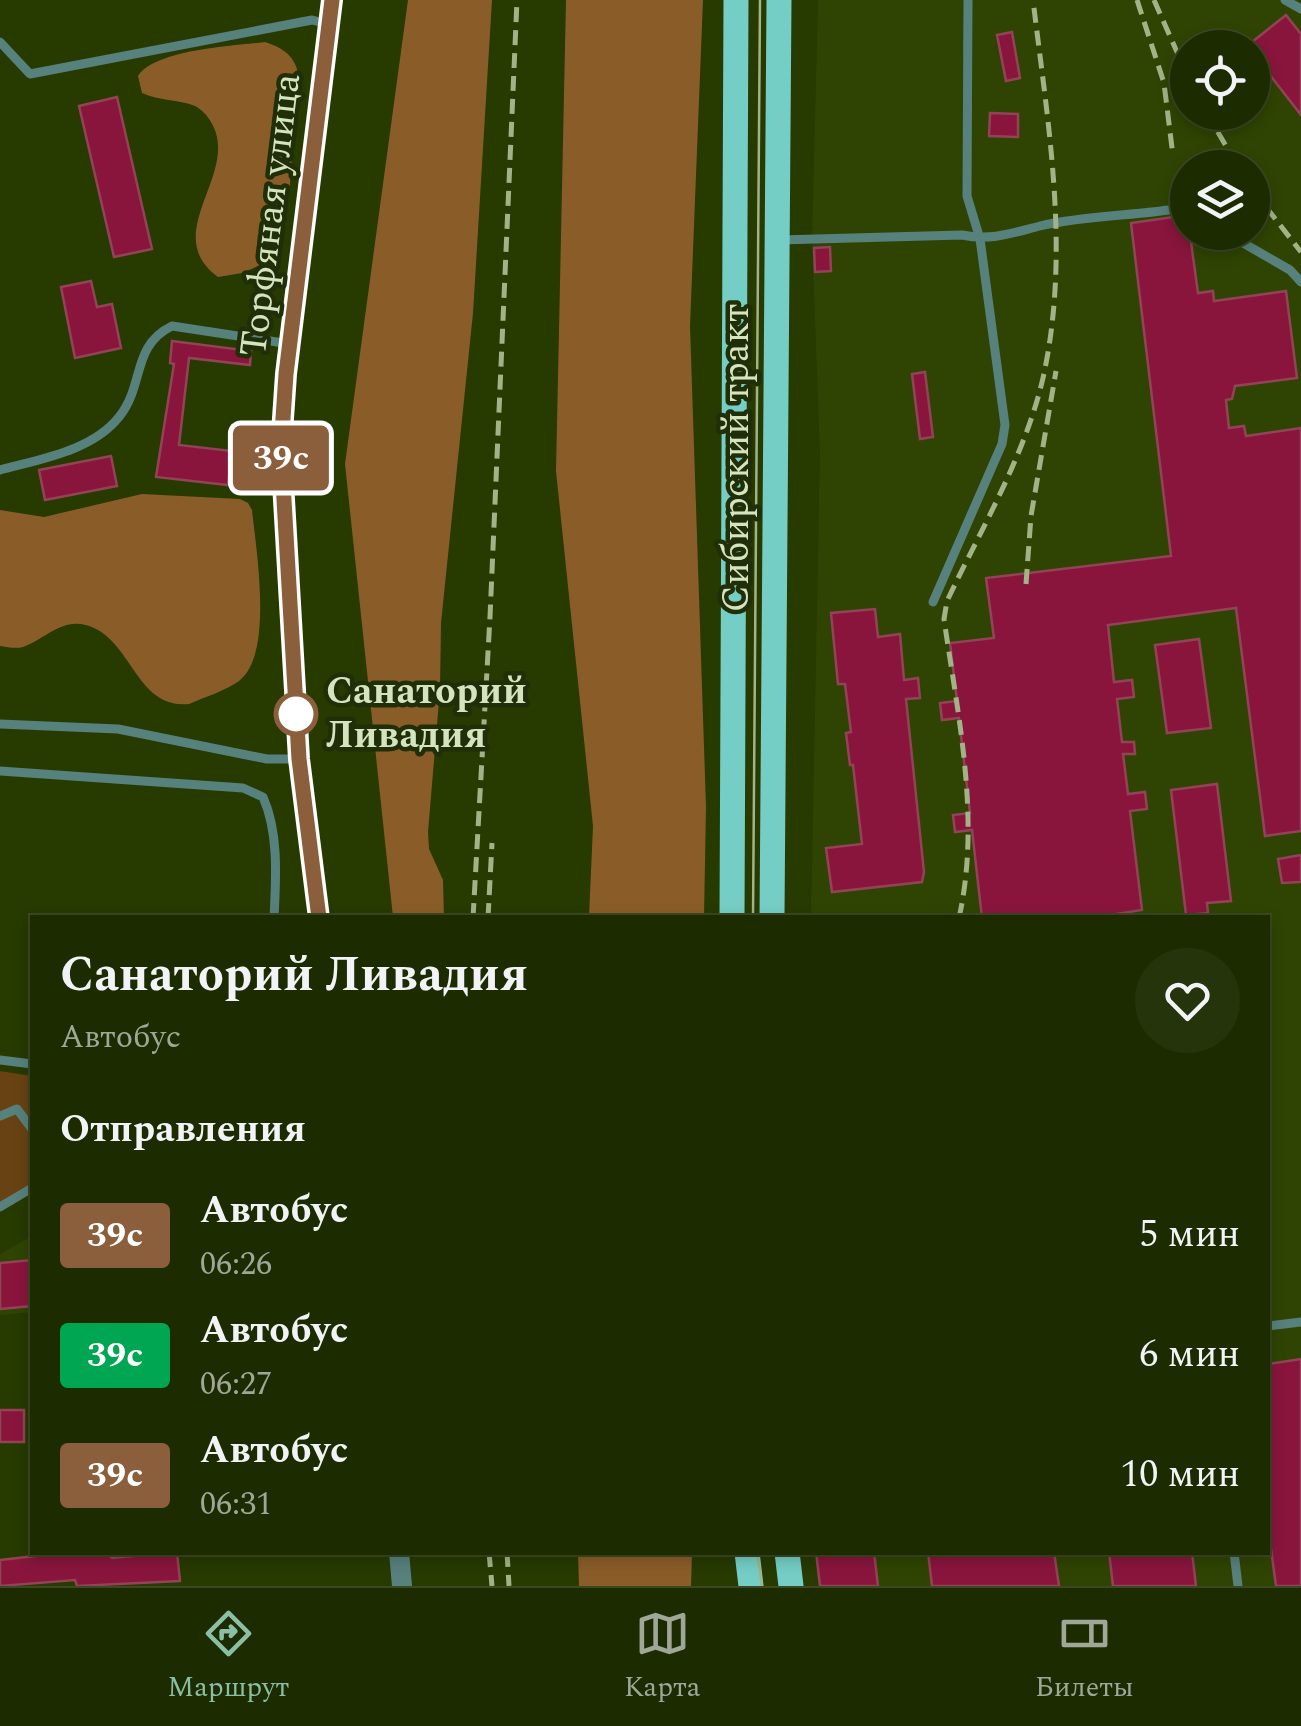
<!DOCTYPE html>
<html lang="ru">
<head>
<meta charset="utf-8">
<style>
	:root { --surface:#1d2c00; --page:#25340a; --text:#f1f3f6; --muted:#a0a799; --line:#3b4822; --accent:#8abfa5 }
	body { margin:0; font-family:Spectral,serif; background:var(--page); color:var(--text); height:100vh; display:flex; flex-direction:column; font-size:38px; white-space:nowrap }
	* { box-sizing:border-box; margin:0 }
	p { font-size:32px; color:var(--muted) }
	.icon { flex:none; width:55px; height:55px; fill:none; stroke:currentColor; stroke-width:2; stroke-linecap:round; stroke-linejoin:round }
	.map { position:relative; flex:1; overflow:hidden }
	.sheet { position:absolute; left:30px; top:915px; width:1240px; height:640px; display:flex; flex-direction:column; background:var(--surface); border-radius:0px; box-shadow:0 5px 15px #0003,0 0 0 2px var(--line) }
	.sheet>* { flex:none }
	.badge { padding:0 20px; border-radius:8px; font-size:35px; line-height:65px }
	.controls { position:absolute; left:1170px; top:30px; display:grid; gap:20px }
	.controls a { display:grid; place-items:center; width:100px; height:100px; border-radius:50%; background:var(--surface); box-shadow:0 5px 15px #0003,0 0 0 2px var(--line); font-size:50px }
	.map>.badge { position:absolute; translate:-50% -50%; box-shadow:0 0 0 5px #fff }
	h2 { padding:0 30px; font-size:38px; line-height:90px }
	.round { display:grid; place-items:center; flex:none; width:105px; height:105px; border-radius:52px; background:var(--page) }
	.head { display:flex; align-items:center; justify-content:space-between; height:170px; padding:0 30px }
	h1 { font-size:48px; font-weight:700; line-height:75px }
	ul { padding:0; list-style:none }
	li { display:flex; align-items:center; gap:30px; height:120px; padding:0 30px }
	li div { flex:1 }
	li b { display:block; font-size:38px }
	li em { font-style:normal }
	li .badge { min-width:110px; font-weight:700; text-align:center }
	.menu { display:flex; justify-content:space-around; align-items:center; height:140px; border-top:2px solid var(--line); background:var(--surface); font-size:28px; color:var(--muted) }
	.menu a { display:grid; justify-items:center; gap:5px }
	.menu .on { color:var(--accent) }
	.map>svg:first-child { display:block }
</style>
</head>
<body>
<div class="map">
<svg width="1301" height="1586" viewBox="0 0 1301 1586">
	<rect width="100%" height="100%" fill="#273a00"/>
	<g fill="#2f4402" fill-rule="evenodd">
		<path d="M818,0H1301V1586H820L816,1553L1268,1552V918H811L820,453L812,238ZM1188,48H1252V112H1188ZM1188,168H1252V232H1188Z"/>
		<path d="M32,1236V1312L0,1315V1254Z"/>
	</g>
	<path fill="#684212" d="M0,1071L32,1076V1186L0,1208Z"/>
	<g fill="#8a5d28">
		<path d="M408,0H492L473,313L441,623L440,689L428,832L429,849L443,880L444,918L393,917L345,464Z"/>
		<path d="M566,0H703L690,326L706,807L704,917H589L593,826L556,471Z"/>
		<path d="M265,42C280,47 292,53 297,69L290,184L272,260L242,273L218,277C158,233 242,173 211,122C208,116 201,109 195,106C178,99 159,101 142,93L138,76C156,49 235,46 265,42Z"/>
		<path d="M142,494L240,499L248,503L252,510C256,549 274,655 239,681C225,691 205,697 189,704C139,709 133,648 96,629C65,613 48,638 23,647C16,649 7,647 0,646V510L44,517Z"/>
		<path d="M578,1553H692L691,1586H579Z"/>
	</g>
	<g fill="#89153d" stroke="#904455" stroke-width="2.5">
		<path d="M1286,15L1301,34V115L1252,52V48L1247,46Z"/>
		<path d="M1012,32L1020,78L1006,81L997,35Z"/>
		<path d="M117,97L152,249L114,257L79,106Z"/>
		<path d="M990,113L1018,114V137L989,136Z"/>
		<path d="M1180,216L1188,220L1198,293L1213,291L1214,301L1286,291L1297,378L1235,386L1232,399L1226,400L1229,428L1244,426L1246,436L1301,428V831L1265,836L1236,608L1108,625L1114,682L1132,680L1134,697L1117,699L1122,742H1134L1135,754H1123L1128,794L1145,792L1147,809L1130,811L1142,910L1097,917L982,918L972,830L955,832L953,815L970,813L959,718L942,720L940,703L957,701L950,643L994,638L986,578L1171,556L1131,223Z"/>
		<path d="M830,247L831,271L815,272L814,248Z"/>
		<path d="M91,281L97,307L112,304L121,348L75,358L61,287Z"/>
		<path d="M172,341L251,351L250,365L189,358L179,445L232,451L228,485L156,477L174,364L170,363Z"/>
		<path d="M925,372L933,437L920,439L912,374Z"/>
		<path d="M111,456L117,486L45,500L39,470Z"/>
		<path d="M875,609L878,637L900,634L904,680L918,678L920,698L906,699L924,872L922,882L832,892L826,848L862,844L853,765H850L846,733L851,732L845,684H838L831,613Z"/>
		<path d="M1199,639L1211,728L1167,733L1155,645Z"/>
		<path d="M1217,784L1231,901L1207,903L1208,913L1186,915L1171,790Z"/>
		<path d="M1301,855V882L1282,883L1278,859Z"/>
		<path d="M32,1260V1306L0,1309V1263Z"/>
		<path d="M1301,1359V1586H1276L1268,1527V1364Z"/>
		<rect x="0" y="1410" width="24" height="32"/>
		<path d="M70,1552H105L112,1558L177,1552L180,1581L77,1586L75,1580L0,1586V1560Z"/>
		<path d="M816,1552H874L878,1586H820Z"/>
		<path d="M928,1552H1054L1059,1586H932Z"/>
		<path d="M1109,1552H1192L1196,1586H1113Z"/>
	</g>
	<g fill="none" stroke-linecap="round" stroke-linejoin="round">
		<g stroke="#57817d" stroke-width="9">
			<path d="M1285,0L1301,9"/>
			<path d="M0,42L30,74L312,20L328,24"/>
			<path d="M1224,232L1290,270L1301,282"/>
			<path d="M779,240L962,235C992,241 1012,233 1040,226C1085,215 1136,216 1182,208L1188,212"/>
			<path d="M0,470C40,459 92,451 119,417C145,385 131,346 172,326L290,344"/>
			<path d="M933,602L1002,444L1005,425L980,239L967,196L968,0"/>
			<path d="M0,724L118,729L267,759H296"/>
			<path d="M0,771L243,788L263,797C279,833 276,878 274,918"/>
			<path d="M0,1060L32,1064"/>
			<path d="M0,1116L17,1109L32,1129"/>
			<path d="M0,1207L32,1188"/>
			<path d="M1268,1326L1301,1322"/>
			<path d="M1234,1552L1238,1586"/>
		</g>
		<g stroke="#57817d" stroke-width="20">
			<path d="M319,918L299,759L281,448L286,374L332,0"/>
			<path d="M399,1552L402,1586"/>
		</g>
		<g stroke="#74cec6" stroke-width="25">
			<path d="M732,918L736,0"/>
			<path d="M772,918L779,0"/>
			<path d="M747,1552L751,1586"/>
			<path d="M787,1552L791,1586"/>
		</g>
		<g stroke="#a2b388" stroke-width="2.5">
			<path d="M753,918L760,0"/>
			<path d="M757,1552L762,1586"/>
		</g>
		<g stroke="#a2b388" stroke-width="5" stroke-dasharray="15 8" stroke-linecap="butt">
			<path d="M1137,0L1164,83L1173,156"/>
			<path d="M1154,0L1188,77"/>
			<path d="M1206,112L1239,168"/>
			<path d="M1252,189L1301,252"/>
			<path d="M1026,584L1031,516L1056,371"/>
			<path d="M473,918L490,617L517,0"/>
			<path d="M488,918L492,843"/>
			<path d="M959,918C981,819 958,717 944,619L947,601C981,529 1025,456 1043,378C1071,252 1048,125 1033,0"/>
			<path d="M489,1552L492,1586"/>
			<path d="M507,1552L509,1586"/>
		</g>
	</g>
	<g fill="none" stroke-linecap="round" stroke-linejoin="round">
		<defs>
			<path id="line" d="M319,918L299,759L281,448L286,374L332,0"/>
		</defs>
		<use href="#line" stroke="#fff" stroke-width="22"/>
		<use href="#line" stroke="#8b5e3c" stroke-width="15"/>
	</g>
	<circle fill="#fff" stroke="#8b5e3c" stroke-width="5" cx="296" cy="714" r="20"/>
	<g text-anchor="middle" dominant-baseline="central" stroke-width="9" stroke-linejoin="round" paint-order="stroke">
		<g font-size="38" fill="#d3e4bf" stroke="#202f08">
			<text transform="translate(271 215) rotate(-83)">Торфяная улица</text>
			<text transform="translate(737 458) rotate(-90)">Сибирский тракт</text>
		</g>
		<g font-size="38" font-weight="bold" fill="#d3e4bf" stroke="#202f08" text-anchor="start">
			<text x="326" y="692">Санаторий<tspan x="326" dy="44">Ливадия</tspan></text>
		</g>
	</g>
</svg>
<div class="controls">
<a><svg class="icon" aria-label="locate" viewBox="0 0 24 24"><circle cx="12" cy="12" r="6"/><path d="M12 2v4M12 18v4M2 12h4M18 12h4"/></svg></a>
<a><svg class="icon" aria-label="layers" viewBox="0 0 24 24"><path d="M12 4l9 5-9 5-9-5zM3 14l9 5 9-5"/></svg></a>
</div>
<b class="badge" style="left:281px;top:458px;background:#8b5e3c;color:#fff">39c</b>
<section class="sheet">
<div class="head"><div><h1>Санаторий Ливадия</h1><p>Автобус</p></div><a class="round"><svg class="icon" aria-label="heart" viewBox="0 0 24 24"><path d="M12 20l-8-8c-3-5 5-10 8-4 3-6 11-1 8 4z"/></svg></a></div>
<h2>Отправления</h2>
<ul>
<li><span class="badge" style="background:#8b5e3c;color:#fff">39c</span><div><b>Автобус</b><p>06:26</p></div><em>5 мин</em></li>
<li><span class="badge" style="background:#00a651;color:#fff">39с</span><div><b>Автобус</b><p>06:27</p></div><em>6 мин</em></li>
<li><span class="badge" style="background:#8b5e3c;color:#fff">39c</span><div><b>Автобус</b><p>06:31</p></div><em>10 мин</em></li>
</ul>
</section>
</div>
<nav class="menu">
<a class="on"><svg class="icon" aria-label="directions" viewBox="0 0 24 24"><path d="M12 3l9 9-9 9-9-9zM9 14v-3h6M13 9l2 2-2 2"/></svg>Маршрут</a>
<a><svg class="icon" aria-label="map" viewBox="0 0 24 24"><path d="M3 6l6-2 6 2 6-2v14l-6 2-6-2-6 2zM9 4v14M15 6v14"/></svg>Карта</a>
<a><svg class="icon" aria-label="tickets" viewBox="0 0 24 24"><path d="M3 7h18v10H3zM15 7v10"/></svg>Билеты</a>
</nav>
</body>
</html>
